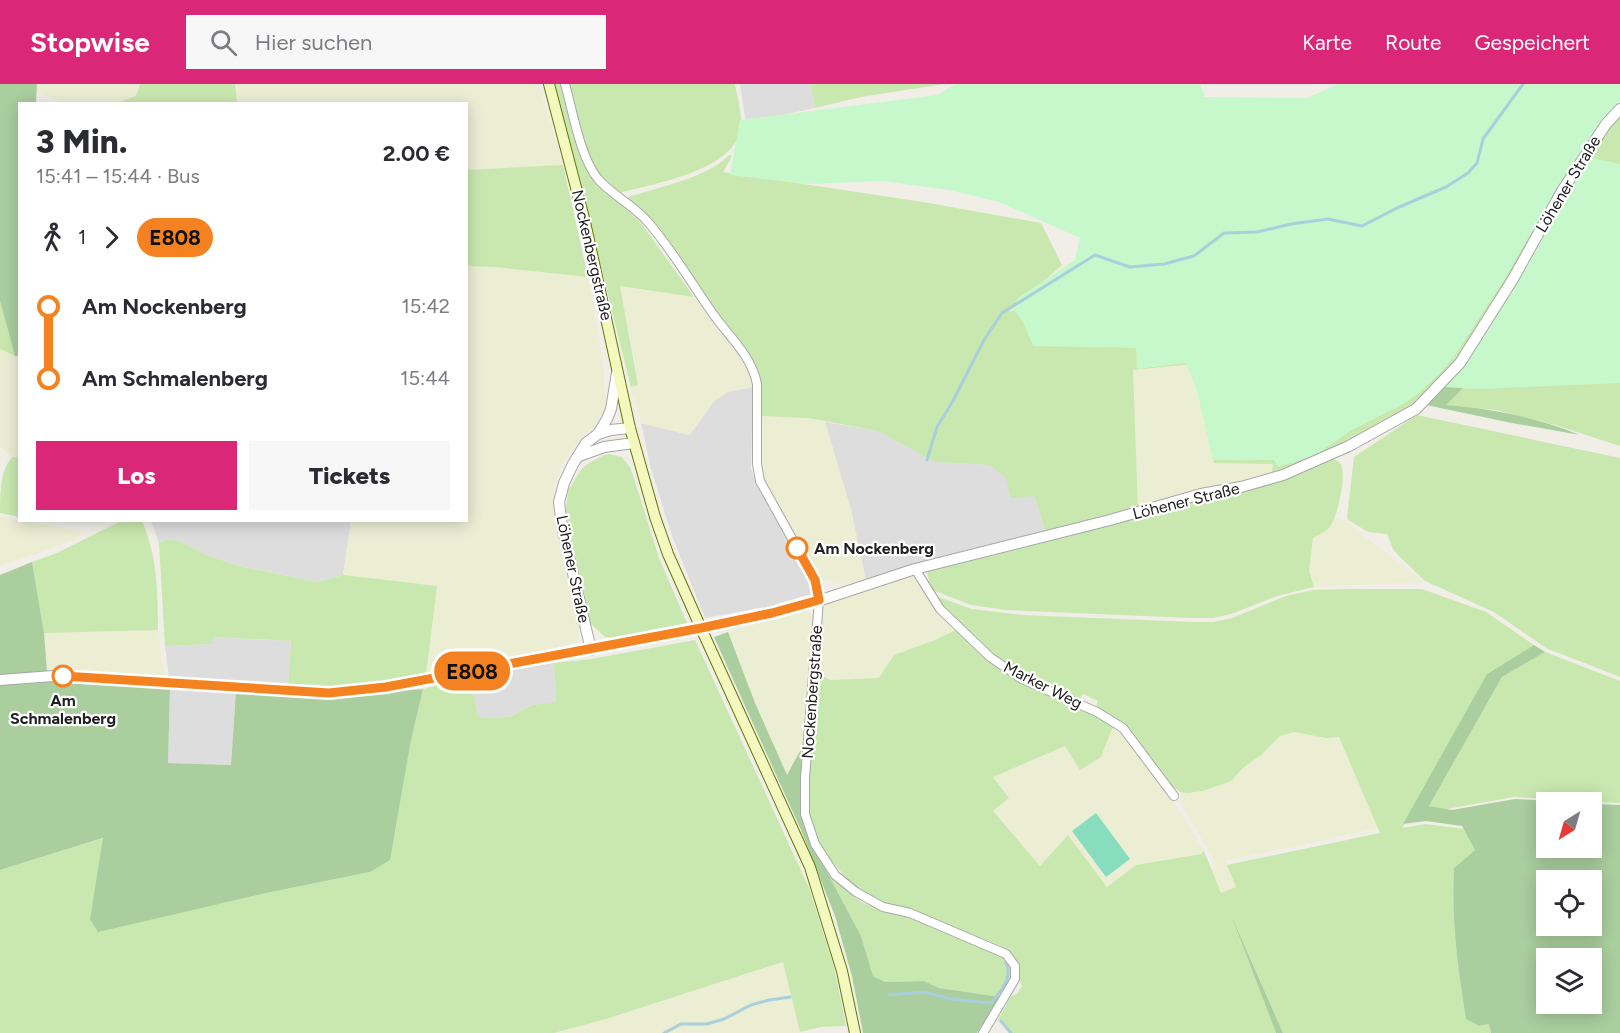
<!DOCTYPE html>
<html lang="de">
<head>
<meta charset="utf-8">
<style>
	:root { --surface:#fff; --page:#f7f7f7; --text:#2b2b33; --muted:#7c7c81; --accent:#db2777 }
	body { margin:0; font-family:Figtree,sans-serif; background:var(--page); color:var(--text); height:100vh; display:flex; flex-direction:column; font-size:22px; white-space:nowrap }
	* { box-sizing:border-box; margin:0 }
	p { font-size:20px; color:var(--muted) }
	.icon { flex:none; width:33px; height:33px; fill:none; stroke:currentColor; stroke-width:2; stroke-linecap:round; stroke-linejoin:round }
	.map { position:relative; flex:1; overflow:hidden }
	.details { position:absolute; left:18px; top:18px; width:450px; height:420px; display:flex; flex-direction:column; background:var(--surface); border-radius:0px; box-shadow:0 3px 15px #0003 }
	.details>* { flex:none }
	.badge { padding:0 12px; border-radius:20px; font-size:21px; line-height:39px }
	.needle { width:39px; rotate:217deg }
	.tools { position:absolute; left:1536px; top:708px; display:grid; gap:12px }
	.tools a { display:grid; place-items:center; width:66px; height:66px; border-radius:0px; background:var(--surface); box-shadow:0 3px 15px #0003; font-size:30px }
	.map>.badge { position:absolute; translate:-50% -50%; box-shadow:0 0 0 3px #fff }
	.legs { display:flex; align-items:center; gap:9px; height:66px; padding:0 18px; font-size:20px }
	.legs p { margin-inline-start:auto }
	.headline { display:flex; align-items:center; justify-content:space-between; height:102px; padding:0 18px }
	h1 { font-size:33px; font-weight:800; line-height:45px }
	.action { display:flex; gap:12px; margin-top:auto; padding:12px 18px }
	.action a { flex:1; height:69px; border-radius:0px; background:var(--accent); color:#fff; font-size:24px; font-weight:800; line-height:69px; text-align:center }
	.action a+a { background:var(--page); color:var(--text) }
	ul { padding:0 18px; list-style:none }
	li { display:flex; align-items:center; gap:21px; height:72px; font-size:22px }
	li i { display:grid; place-items:center; width:9px; height:100%; margin:0 8px; background:currentColor }
	li i::after { content:''; width:15px; height:15px; margin:-8px; border:4px solid; border-radius:50%; background:var(--surface) }
	li p { margin-inline-start:auto }
	li:first-child i { background:linear-gradient(#0000 50%,currentColor 0) }
	li:last-child i { background:linear-gradient(currentColor 50%,#0000 0) }
	header { display:flex; align-items:center; gap:36px; box-sizing:border-box; height:84px; padding:0 30px; background:var(--accent); color:#fff }
	header strong { font-size:28px }
	nav { display:flex; gap:33px; margin-inline-start:auto; font-size:21px }
	.search { width:420px; height:54px; background:var(--page); display:flex; align-items:center; gap:15px; box-sizing:border-box; padding:0 21px; border-radius:0px; color:var(--muted); font-size:22px }
	.map>svg:first-child { display:block }
</style>
</head>
<body>
<header>
<strong>Stopwise</strong>
<div class="search"><svg class="icon" aria-label="search" viewBox="0 0 24 24"><circle cx="10" cy="10" r="6"/><path d="M15 15l6 6"/></svg>Hier suchen</div>
<nav><a>Karte</a><a>Route</a><a>Gespeichert</a></nav>
</header>
<div class="map">
<svg width="1620" height="949" viewBox="0 0 1620 949">
	<rect width="100%" height="100%" fill="#f0eee7"/>
	<g fill="#dedddd">
		<path d="M740,0H811L815,24L751,38L747,46Z"/>
		<path d="M753,303L751,385L758,404L801,479L811,503V510L766,523L705,534L671,449L650,381L641,339L689,351L714,317L728,307Z"/>
		<path d="M825,338L879,347L935,378L990,381L1034,412L1046,449L866,497L851,426Z"/>
		<path d="M151,437H351L343,491L317,498L239,482L207,471L179,457L167,455L159,459Z"/>
		<path d="M212,553L291,557L288,603L169,594L165,562L212,560Z"/>
		<path d="M554,579L556,618L532,621L512,632L498,634L479,633L469,593Z"/>
		<path d="M170,603L236,607L231,681L168,679Z"/>
	</g>
	<g fill="#ebeed3">
		<path d="M37,0H140L137,12L116,19H65L37,8Z"/>
		<path d="M235,0H539L563,81L467,86L466,20L237,19Z"/>
		<path d="M467,182L495,183L588,193L604,285L605,323L597,339L571,366L561,382L554,404L553,430L579,544L577,557L566,563L426,591L343,491L351,437L466,436Z"/>
		<path d="M620,202L694,213L746,281L753,303L728,308L714,317L690,351L641,339L631,303L638,301L636,283Z"/>
		<path d="M0,265L19,272V373H13L0,363Z"/>
		<path d="M1283,271L1271,393L1138,426L1133,286Z"/>
		<path d="M760,332L808,334L825,338L851,426L866,497L844,500L821,495L813,486L764,397L760,382Z"/>
		<path d="M0,433L80,447V452L73,457L0,482Z"/>
		<path d="M1335,435L1344,436L1424,498L1314,503L1309,487L1313,454L1330,444Z"/>
		<path d="M911,490L956,546L935,556L894,571L879,594L830,596L816,588L824,520Z"/>
		<path d="M803,527L809,528L813,533L803,658L787,691L755,619L728,548Z"/>
		<path d="M158,546L164,593L47,588L44,549Z"/>
		<path d="M1114,640L1140,668L1173,716L1204,767L1201,770L1136,781L1107,803L1068,751L1040,782L993,727L1009,714L993,693L1065,661L1080,686Z"/>
		<path d="M1294,647L1326,654L1339,653L1379,744L1226,777L1236,803L1221,809L1211,786L1217,782L1183,723L1180,708L1187,709L1231,697L1243,684L1261,671L1280,652Z"/>
		<path d="M784,878L800,949H554L606,935Z"/>
	</g>
	<g fill="#c9e8af">
		<path d="M140,0H235L237,19H116L136,12Z"/>
		<path d="M554,0H561L582,75L590,91L641,139L694,213L620,202L638,301L631,303C605,202 582,100 554,0Z"/>
		<path d="M568,0H735C737,13 742,29 741,42C737,87 654,99 620,109L600,92L590,75Z"/>
		<path d="M811,0H944L861,13L815,24Z"/>
		<path d="M1620,29V210L1578,90L1609,40Z"/>
		<path d="M729,71L732,72L723,88L923,118L1041,139L1062,181L1009,228L1097,192L1500,134L1534,148L1512,189L1461,271L1413,322L1326,369L1271,393L1273,380L1214,379L1206,340L1282,271L1133,286L1138,426L1046,449L1034,412L1011,414L1006,394L990,381L935,378L878,347L808,334L760,332L758,290L751,274L626,114C655,104 710,93 729,71Z"/>
		<path d="M563,81L588,193L495,183L467,182V86Z"/>
		<path d="M1507,213H1513L1620,256V362L1555,341L1496,326L1445,321L1480,287L1496,231Z"/>
		<path d="M0,217L15,272L0,265Z"/>
		<path d="M1417,331L1620,374V593L1546,564L1494,528L1425,497L1394,467L1387,450L1368,448L1347,435L1354,373Z"/>
		<path d="M609,370L622,373L631,385L659,474L687,539L611,554L605,553L590,539L566,427L568,407L580,387L586,381L602,372Z"/>
		<path d="M13,373H19V433L0,429C0,412 0,383 13,373Z"/>
		<path d="M1332,374C1335,376 1338,377 1340,379C1348,388 1337,436 1329,444C1325,448 1318,451 1313,454L1309,487L1314,503L1277,512L1231,530L1213,534H1188L1006,526L971,521L930,505L927,486Z"/>
		<path d="M121,437H142C157,470 158,509 158,546L44,549L32,478L57,469Z"/>
		<path d="M167,455L179,457L207,471L239,482L317,498L343,491L437,502L426,591C380,599 335,604 288,603L291,557L213,553L212,560L165,562L159,459Z"/>
		<path d="M1344,505H1422L1486,528L1534,561L1487,590L1402,744L1426,740L1464,745L1475,766L1454,784C1451,835 1458,886 1466,935L1479,942L1489,940L1491,949H1283L1235,839L1276,949H1009L998,936L1011,912L1017,910L1022,902C1013,881 1024,879 1001,862L911,826L881,819L857,806L828,773L818,759L808,730L807,694L816,588L830,596L879,594L894,571L935,556L956,546L988,574L1011,591L1114,640L1101,673L1080,686L1065,662L993,693L1009,714L993,727L1040,782L1068,751L1107,803L1136,781L1201,770L1204,767L1221,809L1236,803L1227,781L1380,749L1339,653L1326,654L1294,648L1280,652L1261,671L1243,684L1231,697L1203,707L1187,709L1180,708L1164,696L1127,644L1095,625L1098,617L1083,610L1078,618C1058,609 1038,601 1019,590C988,574 953,540 933,511L972,525L1022,531L1193,538H1214L1232,534L1286,512L1313,506Z"/>
		<path d="M695,556L809,804L834,883L846,942L821,943L800,948L783,878L606,935L554,949H0V786L104,754L90,835L266,809L370,788L410,661L423,605L469,593L479,633L498,634L512,632L532,621L556,618L554,579L591,575Z"/>
		<path d="M1545,568L1620,597V719L1514,713L1447,725L1429,722L1502,593Z"/>
		<path d="M829,791L848,808L863,819L888,829L909,832L1001,871C1017,887 1012,895 1000,913L939,904L924,897L885,898L873,892L861,852Z"/>
	</g>
	<g fill="#aace9d" fill-rule="evenodd">
		<path d="M0,0H37L36,19L20,20L19,272H15L0,217Z"/>
		<path d="M1463,282L1480,287L1446,321C1495,325 1534,333 1580,351L1512,339L1426,321Z"/>
		<path d="M32,478L44,549L47,588L0,591V491Z"/>
		<path d="M728,548L755,619L787,691L801,665V730L807,750L861,852L873,892L885,898L924,897L939,904L1000,913L977,949H863L852,892L835,832L801,746L714,553Z"/>
		<path d="M1534,561L1545,568L1502,593L1429,722L1452,726L1515,715L1571,718H1546V764H1592V720L1620,721V949H1491L1489,940L1479,942L1466,935C1458,886 1451,835 1454,784L1475,766L1462,742L1426,737L1403,740L1487,590ZM1592,796V842H1546V796ZM1592,874V920H1546V874Z"/>
		<path d="M49,597L170,603L168,679L231,681L236,607L328,613L423,605L410,661L390,776L370,788L266,809L98,848L90,835L103,754L0,786V601Z"/>
		<path d="M1232,833L1283,949H1276Z"/>
	</g>
	<g fill="#c7f8cc">
		<path d="M955,0H1200L1205,13L1307,14L1338,0H1620V17C1595,41 1579,71 1562,100L1556,106L1502,199L1455,271L1441,288L1420,308L1405,319L1352,346L1315,371L1278,383L1274,376H1213L1197,307L1186,279L1137,285L1136,264L1033,262L1024,240L1012,223L1018,214L1075,176L1080,154L999,118L949,106L882,97L807,100L730,91L740,36L938,11Z"/>
		<path d="M1587,73L1620,80V299L1480,305L1443,303C1503,238 1544,150 1587,73Z"/>
	</g>
	<path fill="#88ddbf" d="M1096,729L1130,775L1106,793L1072,747Z"/>
	<g fill="none" stroke-linecap="round" stroke-linejoin="round">
		<g stroke="#a9cfdc" stroke-width="3">
			<path d="M927,376L937,343L953,317L984,256L1002,229L1095,171L1130,183L1164,180L1194,172L1224,149L1257,148L1291,140L1328,135L1362,142L1397,124L1446,103L1468,89L1477,79L1483,55L1523,0"/>
			<path d="M889,911L924,908L951,915L991,919C1001,906 1013,895 1006,879"/>
			<path d="M1001,937L1011,949"/>
			<path d="M664,949L681,940H707L724,935L751,921L769,916L790,913"/>
		</g>
		<defs>
			<g id="minor">
				<path d="M565,0C573,28 580,73 598,95C612,111 633,121 647,137C671,164 690,197 711,227C727,251 751,270 757,300V380L760,397L815,496L819,516L805,694V730L815,760L835,791L856,808L883,823L910,829L1006,870L1015,882V895L983,949"/>
				<path d="M915,485L940,525L990,573L1022,595L1097,628L1123,644L1174,712"/>
			</g>
			<g id="tertiary">
				<path d="M598,350L611,346L630,344"/>
				<path d="M579,372L604,363L634,359"/>
				<path d="M722,540L815,518L915,485L1110,436L1201,410L1241,403L1283,391L1349,362L1416,325L1460,279L1513,195L1562,107L1606,40L1620,25"/>
				<path d="M591,566L562,442L559,418L564,399L573,380L586,359L598,350L607,335L611,325L617,289"/>
				<path d="M0,596L53,592L329,609L386,603L679,549"/>
			</g>
			<path id="secondary" d="M549,0L585,138L630,344L655,433L668,470L700,542L810,783L842,887L855,949"/>
		</defs>
		<use href="#minor" stroke="#a7a7a7" stroke-width="10"/>
		<use href="#tertiary" stroke="#a7a7a7" stroke-width="12"/>
		<use href="#secondary" stroke="#677608" stroke-width="12"/>
		<use href="#minor" stroke="#fff" stroke-width="8"/>
		<use href="#tertiary" stroke="#fff" stroke-width="10"/>
		<use href="#secondary" stroke="#f3f8be" stroke-width="10"/>
		<defs>
			<path id="tertiary-bridge" d="M679,549L722,540"/>
		</defs>
		<use href="#tertiary-bridge" stroke="#a7a7a7" stroke-width="12" stroke-linecap="butt"/>
		<use href="#tertiary-bridge" stroke="#fff" stroke-width="10"/>
	</g>
	<g fill="none" stroke-linecap="round" stroke-linejoin="round">
		<defs>
			<path id="line-1" d="M63,592L329,609L386,603L701,544L772,529L819,516L815,496L797,464"/>
		</defs>
		<use href="#line-1" stroke="#fff" stroke-width="14"/>
		<use href="#line-1" stroke="#f58220" stroke-width="9"/>
	</g>
	<g fill="#fff" stroke="#f58220" stroke-width="3">
		<circle cx="797" cy="464" r="10"/>
		<circle cx="63" cy="592" r="10"/>
	</g>
	<g text-anchor="middle" dominant-baseline="central" stroke-width="4.5" stroke-linejoin="round" paint-order="stroke">
		<g font-size="16" fill="#202020" stroke="#fff">
			<text transform="translate(1568 100) rotate(-59)">Löhener Straße</text>
			<text transform="translate(592 171) rotate(77)">Nockenbergstraße</text>
			<text transform="translate(1186 417) rotate(-14)">Löhener Straße</text>
			<text transform="translate(573 485) rotate(78)">Löhener Straße</text>
			<text transform="translate(1043 601) rotate(27)">Marker Weg</text>
			<text transform="translate(812 608) rotate(-86)">Nockenbergstraße</text>
		</g>
		<g font-size="16" font-weight="bold" fill="#202020" stroke="#fff" text-anchor="start">
			<text x="814" y="464">Am Nockenberg</text>
			<text x="63" y="616" text-anchor="middle">Am<tspan x="63" dy="18">Schmalenberg</tspan></text>
		</g>
	</g>
</svg>
<div class="tools">
<a><svg class="needle" viewBox="-14 -14 28 28"><path d="M0-13l5 13h-10z" fill="#e53935"/><path d="M0 13l5-13h-10z" fill="#7c7c81"/></svg></a>
<a><svg class="icon" aria-label="locate" viewBox="0 0 24 24"><circle cx="12" cy="12" r="6"/><path d="M12 2v4M12 18v4M2 12h4M18 12h4"/></svg></a>
<a><svg class="icon" aria-label="layers" viewBox="0 0 24 24"><path d="M12 4l9 5-9 5-9-5zM3 14l9 5 9-5"/></svg></a>
</div>
<b class="badge" style="left:472px;top:587px;background:#f58220;color:#111">E808</b>
<section class="details">
<div class="headline"><div><h1>3 Min.</h1><p>15:41 – 15:44 · Bus</p></div><b>2.00 €</b></div>
<div class="legs"><svg class="icon" aria-label="walk" viewBox="0 0 24 24"><circle cx="13" cy="4" r="2"/><path d="M13 8l-2 6 4 7M11 14l-3 7M7 12l3-4h3l4 4"/></svg>1<svg class="icon" aria-label="forward" viewBox="0 0 24 24"><path d="M9 5l7 7-7 7"/></svg><b class="badge" style="background:#f58220;color:#111">E808</b></div>
<ul>
<li><i style="color:#f58220"></i><b>Am Nockenberg</b><p>15:42</p></li>
<li><i style="color:#f58220"></i><b>Am Schmalenberg</b><p>15:44</p></li>
</ul>
<div class="action"><a>Los</a><a>Tickets</a></div>
</section>
</div>
</body>
</html>
